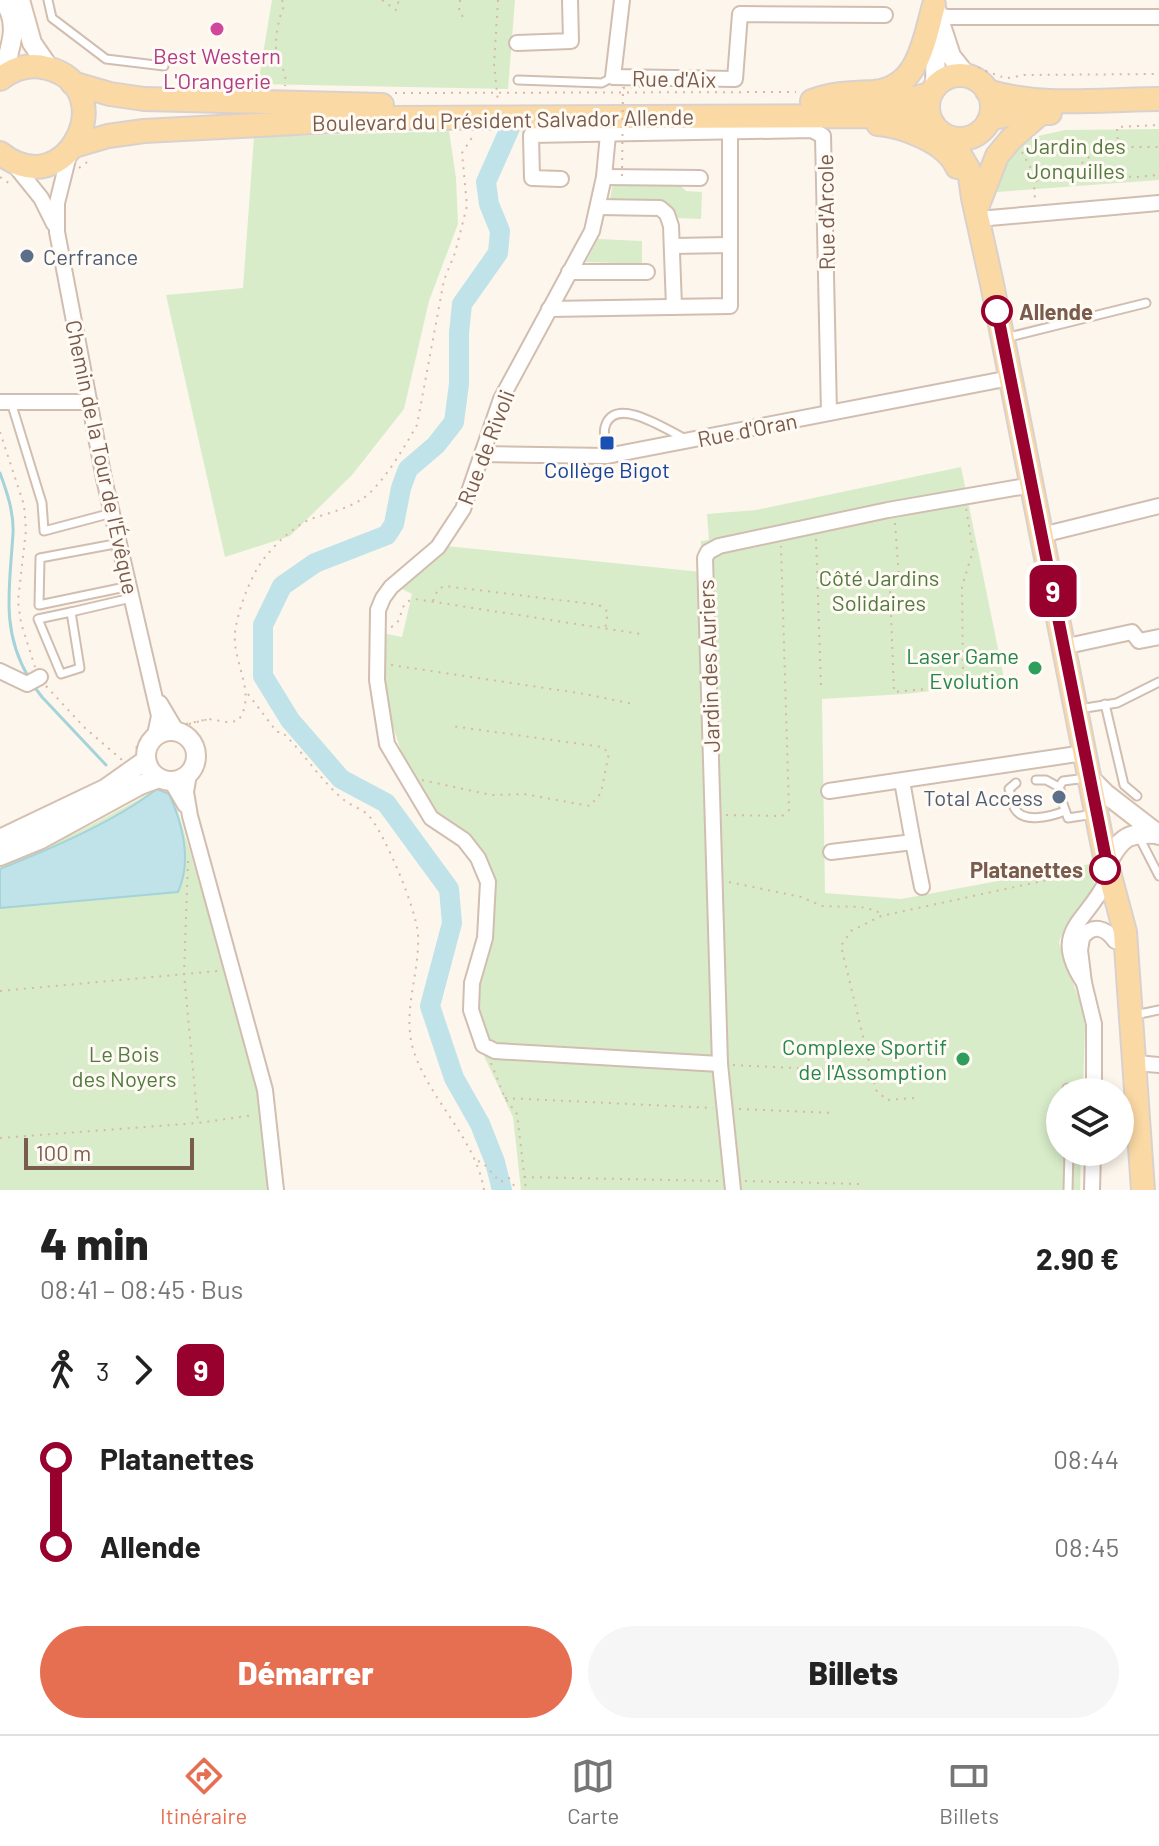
<!DOCTYPE html>
<html lang="fr">
<head>
<meta charset="utf-8">
<style>
	:root { --surface:#fff; --page:#f6f6f6; --text:#222; --muted:#767676; --line:#e0e0e0; --accent:#e76f51 }
	body { margin:0; font-family:Barlow,sans-serif; background:var(--page); color:var(--text); height:100vh; display:flex; flex-direction:column; font-size:30px; white-space:nowrap }
	* { box-sizing:border-box; margin:0 }
	p { font-size:26px; color:var(--muted) }
	.icon { flex:none; width:44px; height:44px; fill:none; stroke:currentColor; stroke-width:2; stroke-linecap:round; stroke-linejoin:round }
	.map { position:relative; height:1190px; overflow:hidden }
	.details { display:flex; flex-direction:column; background:var(--surface); flex:1 }
	.details>* { flex:none }
	.badge { padding:0 16px; border-radius:12px; font-size:28px; line-height:52px }
	.tools { position:absolute; left:1046px; top:1078px; display:grid; gap:16px }
	.tools a { display:grid; place-items:center; width:88px; height:88px; border-radius:50%; background:var(--surface); box-shadow:0 4px 12px #0003; font-size:40px }
	.scale { position:absolute; left:24px; bottom:20px; width:170px; box-sizing:border-box; padding-left:8px; border:4px solid #7a5c4d; border-top:0; font-size:22px; line-height:28px; white-space:nowrap; color:#7a5c4d; -webkit-text-stroke:6px #fffaf3; paint-order:stroke }
	.map>.badge { position:absolute; translate:-50% -50%; box-shadow:0 0 0 4px #fff }
	.legs { display:flex; align-items:center; gap:12px; height:88px; padding:0 40px; font-size:26px }
	.legs p { margin-inline-start:auto }
	.overview { display:flex; align-items:center; justify-content:space-between; height:136px; padding:0 40px }
	h1 { font-size:44px; font-weight:800; line-height:60px }
	.cta { display:flex; gap:16px; margin-top:auto; padding:16px 40px }
	.cta a { flex:1; height:92px; border-radius:48px; background:var(--accent); color:#fff; font-size:32px; font-weight:800; line-height:92px; text-align:center }
	.cta a+a { background:var(--page); color:var(--text) }
	ul { padding:0 40px; list-style:none }
	li { display:flex; align-items:center; gap:28px; height:88px; font-size:30px }
	li i { display:grid; place-items:center; width:12px; height:100%; margin:0 10px; background:currentColor }
	li i::after { content:''; width:20px; height:20px; margin:-10px; border:6px solid; border-radius:50%; background:var(--surface) }
	li p { margin-inline-start:auto }
	li:first-child i { background:linear-gradient(#0000 50%,currentColor 0) }
	li:last-child i { background:linear-gradient(currentColor 50%,#0000 0) }
	.tabs { display:flex; justify-content:space-around; align-items:center; height:112px; border-top:2px solid var(--line); background:var(--surface); font-size:22px; color:var(--muted) }
	.tabs a { display:grid; justify-items:center; gap:4px }
	.tabs .on { color:var(--accent) }
	.map>svg:first-child { display:block }
</style>
</head>
<body>
<div class="map">
<svg width="1159" height="1190" viewBox="0 0 1159 1190">
	<rect width="100%" height="100%" fill="#fdf6ec"/>
	<g fill="#d8ecc9">
		<path d="M272,0H515L508,89L258,84Z"/>
		<path d="M1159,129V180L997,192L999,164L1025,139L1065,130Z"/>
		<path d="M449,131L456,178L458,224L429,301L404,409L352,475L290,536L225,557L166,295L243,288L254,137Z"/>
		<path d="M613,182H677L686,191L702,192L701,219L678,218L664,200L610,199Z"/>
		<path d="M598,239L642,241V264L586,262Z"/>
		<path d="M961,467L1005,683L904,694L822,699L825,893L901,899L1090,864C1091,870 1094,878 1094,883C1094,909 1064,920 1059,943L1082,1008L1085,1027L1083,1092H1060V1152H1081L1080,1190H521L513,1117L484,1056L477,1003L480,970L492,931L494,895L486,864L472,839L436,813L401,751L385,702L382,633L402,637L412,594L398,587L446,546L701,572V541L709,540L707,514L756,510Z"/>
		<path d="M155,788L171,792L175,801L251,1058L262,1115L270,1190H0V866L78,832L138,800Z"/>
	</g>
	<path fill="#bfe3e8" stroke="#a5d3da" stroke-width="2" d="M157,789L169,794C183,825 192,861 178,892L0,908V869C50,849 114,822 157,789Z"/>
	<g fill="none" stroke-linecap="round" stroke-linejoin="round">
		<g stroke="#a5d3da" stroke-width="3">
			<path d="M0,473C7,492 14,513 13,533C10,586 0,630 29,678"/>
			<path d="M33,685L42,697L106,765"/>
		</g>
		<path stroke="#bfe3e8" stroke-width="20" d="M502,1190L495,1162L480,1124L454,1078L430,1006L452,923L449,889L386,803L341,779L290,720L263,676V625L282,586L315,563L387,535L394,524L401,488L408,469L436,445L454,422L459,384V333L462,304L498,253L500,231L489,204L486,182L510,128"/>
		<defs>
			<g id="lane">
				<path d="M48,0L52,18L106,59L164,66"/>
				<path d="M518,80L602,83L613,77"/>
				<path d="M1005,338L1146,303"/>
				<path d="M11,402L42,503L44,531L112,513"/>
				<path d="M616,453C608,444 601,436 606,424C618,396 668,431 686,439"/>
				<path d="M120,543L40,558L39,605L130,586"/>
				<path d="M71,612L80,668L61,674L38,619Z"/>
				<path d="M71,612L131,598"/>
				<path d="M1105,704L1124,785L1137,796"/>
				<path d="M1079,709L1117,703L1159,682"/>
				<path d="M1036,780H1046L1059,787"/>
				<path d="M1016,783L1009,789C1011,795 1012,804 1015,809C1024,824 1052,816 1065,811"/>
				<path d="M1061,792L1059,787L1063,781L1087,778"/>
				<path d="M1062,801L1068,818L1094,814"/>
				<path d="M1138,835L1159,876"/>
				<path d="M1135,1015L1159,1010"/>
				<path d="M1067,1092V1088"/>
				<path d="M1068,1190L1069,1152"/>
			</g>
			<g id="street">
				<path d="M622,0L613,77L735,79L740,14L885,15"/>
				<path d="M936,14L947,17H1159"/>
				<path d="M517,43L571,41L570,0"/>
				<path d="M608,134L604,177L592,231L501,399L463,509L438,547L391,587L383,598L378,610L377,680L387,744L431,818L464,840L478,858L488,882L485,938L472,983L471,1010L483,1045L495,1051L720,1064"/>
				<path d="M70,151L57,203V232L104,479L159,716L155,735"/>
				<path d="M12,162L41,198L54,224"/>
				<path d="M604,177L700,178"/>
				<path d="M561,179L532,178L531,135L812,130L823,136L829,413"/>
				<path d="M598,207L660,208L667,214L671,226L674,307"/>
				<path d="M978,219L1159,203"/>
				<path d="M672,246L730,245"/>
				<path d="M569,272H647"/>
				<path d="M549,309L730,306V132"/>
				<path d="M0,402H90"/>
				<path d="M482,454L607,456L1010,378"/>
				<path d="M1042,535L1159,506"/>
				<path d="M1063,647L1132,632L1139,641L1159,637"/>
				<path d="M0,671L27,684L40,677"/>
				<path d="M160,703L176,730"/>
				<path d="M189,774L186,792L190,816L265,1090L276,1190"/>
				<path d="M171,781L185,805"/>
				<path d="M829,791L1084,753"/>
				<path d="M913,842L922,887"/>
				<path d="M831,852L913,842L902,781"/>
				<path d="M1107,880C1086,924 1049,930 1084,983L1080,950L1082,938C1093,923 1106,928 1115,941"/>
				<path d="M1084,983L1094,1024V1092"/>
				<path d="M1136,1063L1159,1065"/>
				<path d="M733,1190L720,1064L705,558L708,552L719,546L888,510L1032,485"/>
				<path d="M1092,1190L1093,1152"/>
			</g>
			<g id="secondary">
				<path d="M20,0L32,43L50,69"/>
				<path d="M934,4L951,56L967,76"/>
				<path d="M2,77C9,49 22,25 3,0"/>
				<path d="M935,87L936,32"/>
				<circle cx="171" cy="756" r="25"/>
				<path d="M1089,777L1106,794L1159,835"/>
				<path d="M0,839L105,789L146,760"/>
				<path d="M0,856L39,840L140,785L159,778"/>
				<path d="M1107,864C1121,836 1129,832 1159,834"/>
			</g>
			<g id="primary">
				<circle cx="960" cy="107" r="32"/>
				<path d="M0,79C14,68 29,63 47,68C123,87 68,207 0,153"/>
				<path d="M72,83L110,94L144,99L382,105"/>
				<path d="M987,91C1041,108 1103,99 1159,99"/>
				<path d="M812,101C833,93 852,93 874,92C919,88 924,40 934,5"/>
				<path d="M844,101L906,100L930,94"/>
				<path d="M990,119L1010,114L1050,113"/>
				<path d="M878,124C903,126 946,142 957,167"/>
				<path d="M950,138L969,170L973,198L992,284L1105,857L1125,932L1143,1190"/>
				<path d="M74,146L108,136L144,131L392,118L905,116L933,124"/>
				<path d="M976,210L997,156L1011,139L1041,113"/>
			</g>
		</defs>
		<use href="#lane" stroke="#d1beb0" stroke-width="11"/>
		<use href="#street" stroke="#d1beb0" stroke-width="18"/>
		<use href="#secondary" stroke="#d6c0b0" stroke-width="22"/>
		<use href="#primary" stroke="#dad1cd" stroke-width="26"/>
		<g stroke="#d9b8a5" stroke-width="2" stroke-dasharray="2 6" stroke-linecap="butt">
			<path d="M282,0L284,6C278,19 274,42 277,57C281,69 287,70 285,86"/>
			<path d="M382,0L396,10L399,0"/>
			<path d="M460,0L459,11L463,17"/>
			<path d="M498,0L494,64L498,102"/>
			<path d="M978,68L1002,77"/>
			<path d="M1008,78L1024,75L1159,74"/>
			<path d="M395,93L796,92"/>
			<path d="M1118,147L1117,127L1159,125"/>
			<path d="M1022,152L1037,180L1034,185L1035,201"/>
			<path d="M79,168L90,160"/>
			<path d="M1057,173L1136,177L1159,175"/>
			<path d="M0,177L13,186"/>
			<path d="M1037,180L1080,165L1100,147H1159"/>
			<path d="M0,432L24,505L26,530L18,601L21,623L35,667"/>
			<path d="M895,523L899,579L890,588L894,692L957,686L963,680L962,586L973,551L966,508"/>
			<path d="M816,539L821,687"/>
			<path d="M433,601L438,589L445,586L599,605L608,612L605,629"/>
			<path d="M391,627C406,621 396,602 415,599L641,634"/>
			<path d="M391,665L585,694L633,704"/>
			<path d="M46,686L85,728L122,760"/>
			<path d="M248,694L277,732H282C304,753 321,781 344,800C351,806 363,809 369,816C386,836 416,909 418,934C420,974 402,1010 413,1049C429,1100 475,1137 484,1190"/>
			<path d="M186,724L209,719L227,722L238,721C258,693 232,664 235,632C238,611 247,587 257,569C268,550 292,527 311,519C328,513 347,509 362,499C382,486 405,446 417,425L444,280L455,253L467,206L462,153L473,136"/>
			<path d="M189,724L209,719"/>
			<path d="M190,727C203,740 210,755 202,771"/>
			<path d="M136,748L143,737"/>
			<path d="M422,780L491,795L524,794L590,806L601,793L609,753L602,747L452,726"/>
			<path d="M726,815L782,816L789,810L781,546"/>
			<path d="M188,861L184,974L198,1123"/>
			<path d="M729,882L801,897L822,906L861,907L877,911L880,915"/>
			<path d="M0,991L218,971"/>
			<path d="M491,1063L505,1098L517,1114L526,1190"/>
			<path d="M733,1065L834,1070"/>
			<path d="M505,1098L713,1108"/>
			<path d="M914,1098L887,1100L876,1090L841,946L851,931L881,916L1070,875L1091,867"/>
			<path d="M739,1109L834,1113"/>
			<path d="M0,1138L198,1123L254,1115"/>
			<path d="M478,1161L483,1163L500,1182L509,1178L517,1190"/>
			<path d="M524,1177L719,1181"/>
			<path d="M745,1181L860,1184"/>
		</g>
		<use href="#lane" stroke="#fff" stroke-width="7"/>
		<use href="#street" stroke="#fff" stroke-width="14"/>
		<use href="#secondary" stroke="#fff" stroke-width="18"/>
		<use href="#primary" stroke="#fbd9a5" stroke-width="22"/>
		<path stroke="#d9b8a5" stroke-width="2" stroke-dasharray="2 6" stroke-linecap="butt" d="M622,176L623,88L647,86"/>
	</g>
	<g fill="none" stroke-linecap="round" stroke-linejoin="round">
		<defs>
			<path id="line-1" d="M997,311L1107,864L1105,869"/>
		</defs>
		<use href="#line-1" stroke="#fff" stroke-width="18"/>
		<use href="#line-1" stroke="#98012d" stroke-width="12"/>
	</g>
	<circle fill="#d1479c" stroke="#fffaf3" stroke-width="3" cx="217" cy="29" r="8"/>
	<g fill="#5c6f8a" stroke="#fffaf3" stroke-width="3">
		<circle cx="27" cy="256" r="8"/>
		<circle cx="1059" cy="797" r="8"/>
	</g>
	<g fill="#fff" stroke="#98012d" stroke-width="4">
		<circle cx="997" cy="311" r="14"/>
		<circle cx="1105" cy="869" r="14"/>
	</g>
	<rect fill="#1a4fb4" stroke="#fffaf3" stroke-width="3" x="599" y="435" width="16" height="16" rx="4"/>
	<g fill="#2e9e5b" stroke="#fffaf3" stroke-width="3">
		<circle cx="1035" cy="668" r="8"/>
		<circle cx="963" cy="1059" r="8"/>
	</g>
	<g text-anchor="middle" dominant-baseline="central" stroke-width="6" stroke-linejoin="round" paint-order="stroke">
		<g font-size="22" fill="#b23c85" stroke="#fffaf3">
			<text x="217" y="55">Best Western<tspan x="217" dy="25">L'Orangerie</tspan></text>
		</g>
		<g font-size="22" fill="#7a5c4d" stroke="#fffaf3">
			<text transform="translate(674 78) rotate(1)">Rue d'Aix</text>
			<text transform="translate(503 119) rotate(-1)">Boulevard du Président Salvador Allende</text>
			<text transform="translate(825 212) rotate(-91)">Rue d'Arcole</text>
			<text transform="translate(747 429) rotate(-11)">Rue d'Oran</text>
			<text transform="translate(485 447) rotate(-69)">Rue de Rivoli</text>
			<text transform="translate(103 457) rotate(78)">Chemin de la Tour de l'Évêque</text>
			<text transform="translate(708 666) rotate(-92)">Jardin des Auriers</text>
		</g>
		<g font-size="22" fill="#537a41" stroke="#fffaf3">
			<text x="1076" y="145">Jardin des<tspan x="1076" dy="25">Jonquilles</tspan></text>
			<text x="879" y="577">Côté Jardins<tspan x="879" dy="25">Solidaires</tspan></text>
			<text x="124" y="1053">Le Bois<tspan x="124" dy="25">des Noyers</tspan></text>
		</g>
		<g font-size="22" fill="#4e5e75" stroke="#fffaf3" text-anchor="start">
			<text x="43" y="256">Cerfrance</text>
			<text x="1043" y="797" text-anchor="end">Total Access</text>
		</g>
		<g font-size="22" font-weight="bold" fill="#7a5c4d" stroke="#fffaf3" text-anchor="start">
			<text x="1019" y="311">Allende</text>
			<text x="1083" y="869" text-anchor="end">Platanettes</text>
		</g>
		<g font-size="22" fill="#164399" stroke="#fffaf3">
			<text x="607" y="469">Collège Bigot</text>
		</g>
		<g font-size="22" fill="#27864d" stroke="#fffaf3" text-anchor="end">
			<text x="1019" y="655">Laser Game<tspan x="1019" dy="25">Evolution</tspan></text>
			<text x="947" y="1046">Complexe Sportif<tspan x="947" dy="25">de l'Assomption</tspan></text>
		</g>
	</g>
</svg>
<div class="tools">
<a><svg class="icon" aria-label="layers" viewBox="0 0 24 24"><path d="M12 4l9 5-9 5-9-5zM3 14l9 5 9-5"/></svg></a>
</div>
<div class="scale">100 m</div>
<b class="badge" style="left:1053px;top:591px;background:#98012d;color:#fff">9</b>
</div>
<section class="details">
<div class="overview"><div><h1>4 min</h1><p>08:41 – 08:45 · Bus</p></div><b>2.90 €</b></div>
<div class="legs"><svg class="icon" aria-label="walk" viewBox="0 0 24 24"><circle cx="13" cy="4" r="2"/><path d="M13 8l-2 6 4 7M11 14l-3 7M7 12l3-4h3l4 4"/></svg>3<svg class="icon" aria-label="forward" viewBox="0 0 24 24"><path d="M9 5l7 7-7 7"/></svg><b class="badge" style="background:#98012d;color:#fff">9</b></div>
<ul>
<li><i style="color:#98012d"></i><b>Platanettes</b><p>08:44</p></li>
<li><i style="color:#98012d"></i><b>Allende</b><p>08:45</p></li>
</ul>
<div class="cta"><a>Démarrer</a><a>Billets</a></div>
</section>
<nav class="tabs">
<a class="on"><svg class="icon" aria-label="directions" viewBox="0 0 24 24"><path d="M12 3l9 9-9 9-9-9zM9 14v-3h6M13 9l2 2-2 2"/></svg>Itinéraire</a>
<a><svg class="icon" aria-label="map" viewBox="0 0 24 24"><path d="M3 6l6-2 6 2 6-2v14l-6 2-6-2-6 2zM9 4v14M15 6v14"/></svg>Carte</a>
<a><svg class="icon" aria-label="tickets" viewBox="0 0 24 24"><path d="M3 7h18v10H3zM15 7v10"/></svg>Billets</a>
</nav>
</body>
</html>
